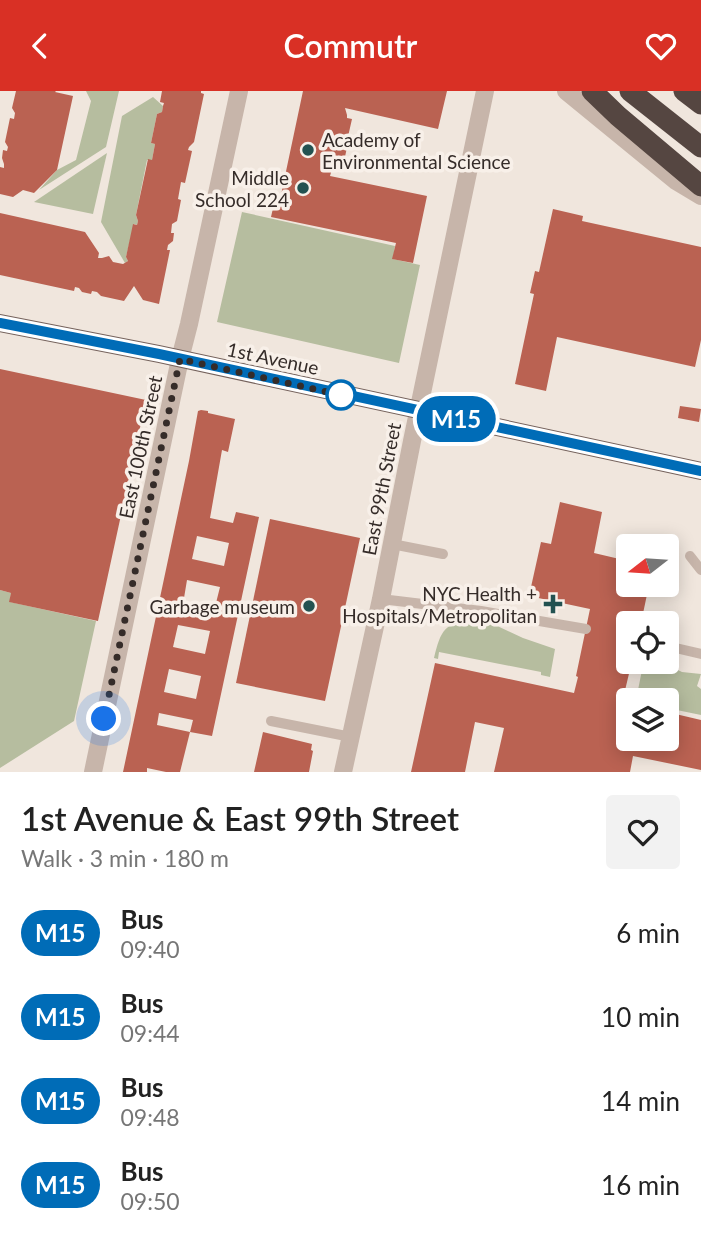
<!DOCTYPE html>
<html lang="en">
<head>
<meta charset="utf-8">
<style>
	:root { --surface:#fff; --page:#f2f2f2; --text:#222; --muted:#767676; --accent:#d93025 }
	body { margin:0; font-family:Lato,sans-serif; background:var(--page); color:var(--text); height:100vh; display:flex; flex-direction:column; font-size:26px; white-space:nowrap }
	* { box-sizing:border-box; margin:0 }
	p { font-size:23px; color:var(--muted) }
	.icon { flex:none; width:38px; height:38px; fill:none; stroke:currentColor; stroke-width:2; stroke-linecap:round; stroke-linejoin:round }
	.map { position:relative; height:681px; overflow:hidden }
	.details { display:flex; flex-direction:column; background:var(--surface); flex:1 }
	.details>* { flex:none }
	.badge { padding:0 14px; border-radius:23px; font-size:24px; line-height:46px }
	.needle { width:46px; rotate:253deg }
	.controls { position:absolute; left:616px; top:443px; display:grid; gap:14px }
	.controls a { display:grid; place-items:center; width:63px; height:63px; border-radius:7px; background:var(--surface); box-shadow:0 4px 18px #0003; font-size:35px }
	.you { position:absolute; width:35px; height:35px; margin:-18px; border:5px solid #fff; border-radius:50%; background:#1a73e8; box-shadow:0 0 0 10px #1a73e833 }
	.map>.badge { position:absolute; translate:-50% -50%; box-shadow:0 0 0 4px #fff }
	.round { display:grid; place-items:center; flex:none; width:74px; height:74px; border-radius:7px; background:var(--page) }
	.overview { display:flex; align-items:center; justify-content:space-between; height:119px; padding:0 21px }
	h1 { font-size:33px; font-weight:600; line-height:52px }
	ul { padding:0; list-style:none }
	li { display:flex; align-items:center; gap:21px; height:84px; padding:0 21px }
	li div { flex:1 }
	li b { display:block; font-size:26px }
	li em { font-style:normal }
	li .badge { min-width:77px; font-weight:700; text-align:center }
	header { display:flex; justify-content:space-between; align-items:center; height:91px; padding:0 21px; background:var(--accent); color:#fff; font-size:32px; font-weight:600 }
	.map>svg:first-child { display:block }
</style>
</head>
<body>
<header><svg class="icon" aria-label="back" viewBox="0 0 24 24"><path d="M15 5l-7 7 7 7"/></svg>Commutr<svg class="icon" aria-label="heart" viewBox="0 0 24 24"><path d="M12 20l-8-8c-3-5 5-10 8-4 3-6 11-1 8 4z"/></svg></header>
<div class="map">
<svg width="701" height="681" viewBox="0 0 701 681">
	<rect width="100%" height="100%" fill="#f0e6dd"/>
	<g fill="#b6bd9f">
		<path d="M86,0H119L106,56L39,99L57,79L76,69L91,10Z"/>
		<path d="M153,6L163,15L162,21L157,23L151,52L155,53L152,69H147L136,124L138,130L137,134L134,133L126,166L128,170L125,172L101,131L122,25Z"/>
		<path d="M107,62L93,123L34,111Z"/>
		<path d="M242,121L395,155L393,168L420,174L399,272L217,231Z"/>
		<path d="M0,499L11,502L10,511L96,530L74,630L0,677Z"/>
		<path d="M474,528L491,532L523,547L555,558L550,586L541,584V581L439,561L438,568L434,567C441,539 444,532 474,528Z"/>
		<path d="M672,576L682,581L701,583L697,595L701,598V624L667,617V609H636L642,579L660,583L661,579Z"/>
	</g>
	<g fill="#ba6252" fill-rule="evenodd">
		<path d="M16,0H56L55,1L73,5L57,79L34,102L23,99L13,106L0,103V76L4,77V73L2,67L3,59L7,60L8,56L5,51L10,27L14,28L15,22L12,17Z"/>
		<path d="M162,0H201V2L204,3L194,51L189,56L188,59L192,60L185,92L181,91L178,108L181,109L177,130L172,133L171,142H174L173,150L168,154L167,159H170L159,213L143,209L134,195L124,210L101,205L97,201L92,200L91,203L82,201L79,197L75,196L74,200L0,184V122L85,141L99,162L98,167H102L109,165L113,171L123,173L128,170L126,166L133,133L137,134L138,130L136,124L148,68L152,69L155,53L151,52L157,23L162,21L163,15L164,12L160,11Z"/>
		<path d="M303,0H447L438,38L345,17L347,24V27L352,28L347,50L353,51L352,57L347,56L343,76L336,75V79L332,78L330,85L427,105L413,172L392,168L396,152L271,126L276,104H281Z"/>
		<path d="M553,118L583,125L582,130L701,156V249L695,276L557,246L546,300L515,293L534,203L530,202L535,180L539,181Z"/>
		<path d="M0,278L146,309L98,530L9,511L11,502L0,499Z"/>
		<path d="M680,315L701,318L699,331L678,327Z"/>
		<path d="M201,319L208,320V322L235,328L228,361L222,359L210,427L233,432L236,421L259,426L212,645L190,641L193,629L159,622L157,634L190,641L180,681H166L147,677V681H123L189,370L198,320ZM197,445L229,452L224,475L192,468ZM187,489L220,496L214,520L183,513ZM178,534L210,540L205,563L173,556ZM169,578L201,585L196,608L164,601Z"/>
		<path d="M560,411L602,421L594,462L628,470V494H649L641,532H628V570H632L622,612L628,613V648H667V621L701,629V679L633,665L630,681H494L504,637L475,631L465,681H411L435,572L574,602L578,586L576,585L590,518L529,505L541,451L551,453Z"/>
		<path d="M270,428L360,447L325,610L236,592Z"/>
		<path d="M263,641L312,653L311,659L313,660L309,681H254Z"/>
	</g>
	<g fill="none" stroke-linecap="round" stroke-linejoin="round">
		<g stroke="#c7b5aa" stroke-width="10">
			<path d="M392,453L443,463"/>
			<path d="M690,465L701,479"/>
			<path d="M381,508L481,520L586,538"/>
			<path d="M667,555L701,563"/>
			<path d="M271,630L351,646"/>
		</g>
		<g stroke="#c7b5aa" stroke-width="18">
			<path d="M566,0L676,90L701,105"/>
			<path d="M93,681L180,268L189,233L239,0"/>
			<path d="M343,681L381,508L412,350L485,0"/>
		</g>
		<path stroke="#75625c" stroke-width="18" d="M0,232L159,263L701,380"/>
		<g stroke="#554641" stroke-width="21">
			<path d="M592,0L618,25L701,95"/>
			<path d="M630,0L701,56"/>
			<path d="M684,0L701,13"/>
		</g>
	</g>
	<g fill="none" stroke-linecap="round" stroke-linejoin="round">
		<defs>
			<path id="line" d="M0,232L159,263L701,380"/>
		</defs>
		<use href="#line" stroke="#fff" stroke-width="16"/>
		<use href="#line" stroke="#006cb7" stroke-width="10"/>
		<path stroke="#352c29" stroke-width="7" stroke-dasharray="0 12.6" d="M104,628L180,268L341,304"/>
	</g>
	<g fill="#235251" stroke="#f8f0e9" stroke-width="2.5">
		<circle cx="308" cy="59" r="7"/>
		<circle cx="303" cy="97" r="7"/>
		<path d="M549.5 502.5h7v7h7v7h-7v7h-7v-7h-7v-7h7z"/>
		<circle cx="309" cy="515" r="7"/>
	</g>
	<circle fill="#fff" stroke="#006cb7" stroke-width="3.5" cx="341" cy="304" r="14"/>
	<g text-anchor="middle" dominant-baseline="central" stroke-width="7" stroke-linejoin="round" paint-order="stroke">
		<g font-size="19" fill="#352c29" stroke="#f8f0e9" text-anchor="end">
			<text x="322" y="48" text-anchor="start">Academy of<tspan x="322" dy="22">Environmental Science</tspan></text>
			<text x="289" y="86">Middle<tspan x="289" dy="22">School 224</tspan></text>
			<text x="537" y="502">NYC Health +<tspan x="537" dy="22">Hospitals/Metropolitan</tspan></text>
			<text x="295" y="515">Garbage museum</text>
		</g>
		<g font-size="19" fill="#352c29" stroke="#f8f0e9">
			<text transform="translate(273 267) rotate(12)">1st Avenue</text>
			<text transform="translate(140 356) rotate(-78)">East 100th Street</text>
			<text transform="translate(381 398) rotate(-79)">East 99th Street</text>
		</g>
	</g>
</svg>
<div class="controls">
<a><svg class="needle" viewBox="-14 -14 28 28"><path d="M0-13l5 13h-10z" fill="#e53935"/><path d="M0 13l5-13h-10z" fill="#767676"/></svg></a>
<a><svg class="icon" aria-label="locate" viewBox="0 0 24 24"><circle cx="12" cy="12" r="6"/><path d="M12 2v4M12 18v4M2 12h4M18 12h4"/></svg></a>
<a><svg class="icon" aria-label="layers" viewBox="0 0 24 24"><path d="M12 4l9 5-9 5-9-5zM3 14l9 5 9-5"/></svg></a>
</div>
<div class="you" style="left:104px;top:628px"></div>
<b class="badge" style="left:456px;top:328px;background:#006cb7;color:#fff">M15</b>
</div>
<section class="details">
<div class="overview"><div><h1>1st Avenue &amp; East 99th Street</h1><p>Walk · 3 min · 180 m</p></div><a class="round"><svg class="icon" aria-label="heart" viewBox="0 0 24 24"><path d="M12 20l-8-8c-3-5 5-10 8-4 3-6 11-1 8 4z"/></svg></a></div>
<ul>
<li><span class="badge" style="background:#006cb7;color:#fff">M15</span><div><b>Bus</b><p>09:40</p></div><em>6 min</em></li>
<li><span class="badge" style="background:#006cb7;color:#fff">M15</span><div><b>Bus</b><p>09:44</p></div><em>10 min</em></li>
<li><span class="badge" style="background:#006cb7;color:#fff">M15</span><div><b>Bus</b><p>09:48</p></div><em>14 min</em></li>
<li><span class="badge" style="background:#006cb7;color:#fff">M15</span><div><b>Bus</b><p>09:50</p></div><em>16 min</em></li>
</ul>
</section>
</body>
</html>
